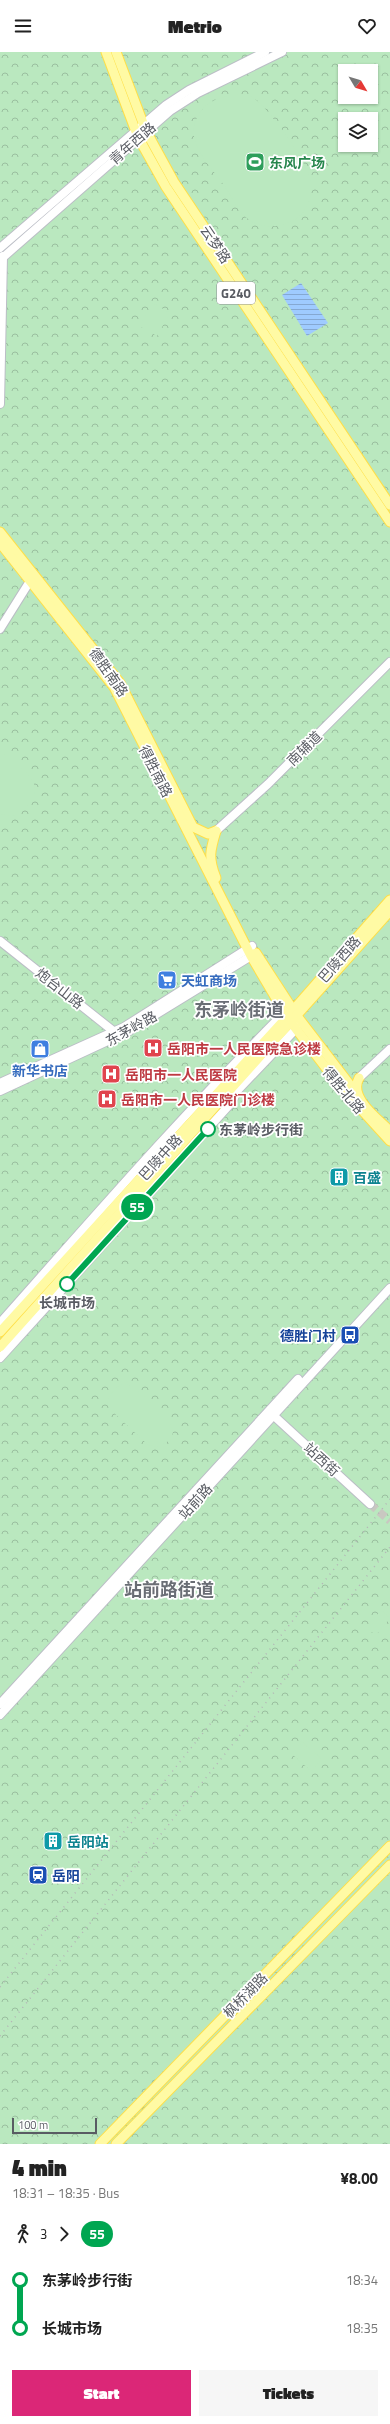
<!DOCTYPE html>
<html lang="en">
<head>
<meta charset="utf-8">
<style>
	:root { --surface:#fff; --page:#f6f6f6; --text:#222; --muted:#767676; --accent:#db2777 }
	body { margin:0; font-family:"Titillium Web","Noto Sans SC",sans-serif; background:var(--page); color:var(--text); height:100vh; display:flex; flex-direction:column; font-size:15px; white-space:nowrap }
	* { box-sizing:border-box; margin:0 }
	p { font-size:13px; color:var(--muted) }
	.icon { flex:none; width:22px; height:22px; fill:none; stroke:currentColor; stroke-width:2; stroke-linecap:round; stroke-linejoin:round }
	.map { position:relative; height:2092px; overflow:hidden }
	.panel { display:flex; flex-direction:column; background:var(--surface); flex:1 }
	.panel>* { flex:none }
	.badge { padding:0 8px; border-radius:13px; font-size:14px; line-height:26px }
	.needle { width:26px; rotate:128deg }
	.buttons { position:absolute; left:338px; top:12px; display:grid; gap:8px }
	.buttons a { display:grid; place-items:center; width:40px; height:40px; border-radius:0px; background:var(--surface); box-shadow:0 1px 3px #0004; font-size:20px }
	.scale { position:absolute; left:12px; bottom:10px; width:85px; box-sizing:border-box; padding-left:4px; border:2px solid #595c63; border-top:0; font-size:11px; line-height:14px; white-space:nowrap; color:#595c63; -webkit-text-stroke:3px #fff; paint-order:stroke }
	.map>.badge { position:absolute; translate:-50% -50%; box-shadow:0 0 0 2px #fff }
	.legs { display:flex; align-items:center; gap:6px; height:44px; padding:0 12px; font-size:13px }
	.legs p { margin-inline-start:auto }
	.headline { display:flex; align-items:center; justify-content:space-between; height:68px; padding:0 12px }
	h1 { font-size:22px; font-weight:800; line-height:30px }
	.primary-button { display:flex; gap:8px; margin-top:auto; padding:8px 12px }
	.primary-button a { flex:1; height:46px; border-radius:0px; background:var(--accent); color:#fff; font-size:16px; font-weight:800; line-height:46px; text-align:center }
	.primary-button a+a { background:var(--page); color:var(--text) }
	ul { padding:0 12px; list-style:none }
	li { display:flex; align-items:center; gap:14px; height:48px; font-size:15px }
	li i { display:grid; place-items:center; width:6px; height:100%; margin:0 5px; background:currentColor }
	li i::after { content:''; width:10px; height:10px; margin:-5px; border:3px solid; border-radius:50%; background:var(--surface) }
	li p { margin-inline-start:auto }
	li:first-child i { background:linear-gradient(#0000 50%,currentColor 0) }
	li:last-child i { background:linear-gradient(currentColor 50%,#0000 0) }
	header { display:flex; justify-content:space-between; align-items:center; height:52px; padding:0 12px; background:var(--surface); font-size:18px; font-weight:800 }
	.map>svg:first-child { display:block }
</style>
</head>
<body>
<header><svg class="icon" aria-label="menu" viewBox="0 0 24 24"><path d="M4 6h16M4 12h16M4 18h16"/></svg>Metrio<svg class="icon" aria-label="heart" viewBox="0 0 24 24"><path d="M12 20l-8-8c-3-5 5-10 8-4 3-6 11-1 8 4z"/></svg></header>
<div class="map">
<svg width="390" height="2092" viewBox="0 0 390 2092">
	<defs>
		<pattern id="forest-crowns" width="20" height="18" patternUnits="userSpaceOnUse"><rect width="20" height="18" fill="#bae8bf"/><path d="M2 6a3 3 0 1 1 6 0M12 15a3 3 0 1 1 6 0" fill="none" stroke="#9abf9f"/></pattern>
		<pattern id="water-rules" width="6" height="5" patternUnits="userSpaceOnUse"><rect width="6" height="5" fill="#9fcbff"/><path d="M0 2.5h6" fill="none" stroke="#85a8d2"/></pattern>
	</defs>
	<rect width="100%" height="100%" fill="#eeece0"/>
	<path fill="url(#forest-crowns)" fill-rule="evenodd" d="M0,0H390V2092H0ZM345,19H371V45H345ZM345,67H371V93H345Z"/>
	<g fill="#bae8bf">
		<path d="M232,43C237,43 245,42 250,44C265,50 307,110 310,126C314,143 308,161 292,169C279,175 263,177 251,169C239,162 231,144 224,133C209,112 182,88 199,62C208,49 217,46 232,43Z"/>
		<path d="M153,251L170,261L157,284L139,274Z"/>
		<path d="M0,699C26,719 56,737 15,764L0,762Z"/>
		<path d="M124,1331L132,1334C141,1342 174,1369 173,1380C172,1388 164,1392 158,1395L148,1393L109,1356L107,1351C110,1341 115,1336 124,1331Z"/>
		<path d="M381,1558L390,1566L376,1583L366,1576Z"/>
		<path d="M302,1690L322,1707L311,1719L292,1702Z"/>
	</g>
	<path fill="url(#water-rules)" d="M301,231L328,271L307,284L282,243Z"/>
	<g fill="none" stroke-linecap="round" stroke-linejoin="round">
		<path stroke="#c9c8c1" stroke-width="8" stroke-dasharray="8 4" stroke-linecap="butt" d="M370,1452L390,1469"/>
		<defs>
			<g id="secondary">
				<path d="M0,196L166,53L189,38L265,0"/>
				<path d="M0,208L170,59L198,41L282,0"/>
				<path d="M0,352L3,204"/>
				<path d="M0,577L30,529"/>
				<path d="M216,779L268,732L390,610"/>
				<path d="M0,889L117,982"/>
				<path d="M359,1026L390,997"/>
				<path d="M0,1031L124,975L252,894"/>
				<path d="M0,1039L129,979L256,901"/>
				<path d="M0,1271C93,1166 185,1060 284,961L291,959"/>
				<path d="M0,1306L232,1050L237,1039L296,977L297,971"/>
				<path d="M273,1363L370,1452"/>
				<path d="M0,1652L298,1327"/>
				<path d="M0,1663L390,1236"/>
			</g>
			<g id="primary">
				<path d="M106,0L138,85L166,135L390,470"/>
				<path d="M116,0L146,79L174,130L390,453"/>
				<path d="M0,480L120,631L193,775L208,782L216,779"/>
				<path d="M0,491L114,635L251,904L287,965L339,1033L390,1089"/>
				<path d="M216,779C210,799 208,806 216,826"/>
				<path d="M256,901L297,964L357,1042L358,1055"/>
				<path d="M359,1026C348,1045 377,1066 390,1079"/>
				<path d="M0,1280L287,965L390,848"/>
				<path d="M0,1295L390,859"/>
				<path d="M100,2092L390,1794"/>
				<path d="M116,2092L390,1813"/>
			</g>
		</defs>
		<use href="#secondary" stroke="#bbbec6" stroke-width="10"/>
		<use href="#primary" stroke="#ffdf48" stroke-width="11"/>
		<use href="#secondary" stroke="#fff" stroke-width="8"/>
		<use href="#primary" stroke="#fffaa4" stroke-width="9"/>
		<g stroke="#b4b5b6" stroke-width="1.5" stroke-dasharray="1 5" stroke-linecap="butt">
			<path d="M0,1935L390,1447"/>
			<path d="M0,1984L390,1495"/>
		</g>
	</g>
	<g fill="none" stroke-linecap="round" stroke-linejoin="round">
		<defs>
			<path id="line-1" d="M67,1232L208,1077"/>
		</defs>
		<use href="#line-1" stroke="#fff" stroke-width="9"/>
		<use href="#line-1" stroke="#00a651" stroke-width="6"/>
	</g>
	<defs>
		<symbol id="stadium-square" viewBox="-11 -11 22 22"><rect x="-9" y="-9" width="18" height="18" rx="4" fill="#2e9e5b" stroke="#fff"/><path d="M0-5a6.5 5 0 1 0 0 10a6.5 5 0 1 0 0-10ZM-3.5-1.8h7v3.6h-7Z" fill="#fff"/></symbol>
		<symbol id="supermarket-square" viewBox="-11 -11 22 22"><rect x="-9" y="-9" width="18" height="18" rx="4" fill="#3f7fe0" stroke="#fff"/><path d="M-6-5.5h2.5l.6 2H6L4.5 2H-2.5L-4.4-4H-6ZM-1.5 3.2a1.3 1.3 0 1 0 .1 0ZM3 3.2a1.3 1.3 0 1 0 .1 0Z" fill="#fff"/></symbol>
		<symbol id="hospital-square" viewBox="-11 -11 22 22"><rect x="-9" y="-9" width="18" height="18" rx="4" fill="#e0444e" stroke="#fff"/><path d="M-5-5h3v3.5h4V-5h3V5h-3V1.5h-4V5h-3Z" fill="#fff"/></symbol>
		<symbol id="shop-square" viewBox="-11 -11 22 22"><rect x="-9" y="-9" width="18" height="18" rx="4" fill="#3f7fe0" stroke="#fff"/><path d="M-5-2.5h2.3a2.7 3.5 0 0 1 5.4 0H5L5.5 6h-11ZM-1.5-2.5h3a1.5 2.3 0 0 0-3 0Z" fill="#fff"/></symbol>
		<symbol id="building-square" viewBox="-11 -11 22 22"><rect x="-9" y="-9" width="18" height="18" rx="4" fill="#0f9aa8" stroke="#fff"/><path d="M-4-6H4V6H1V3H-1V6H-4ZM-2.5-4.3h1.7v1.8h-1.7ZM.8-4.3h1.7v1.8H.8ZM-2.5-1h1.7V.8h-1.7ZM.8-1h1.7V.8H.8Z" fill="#fff"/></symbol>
		<symbol id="bus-square" viewBox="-11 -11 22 22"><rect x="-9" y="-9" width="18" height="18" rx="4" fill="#1a4fb4" stroke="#fff"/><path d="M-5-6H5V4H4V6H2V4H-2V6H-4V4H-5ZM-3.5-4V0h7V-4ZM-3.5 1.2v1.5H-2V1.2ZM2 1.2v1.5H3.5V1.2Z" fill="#fff"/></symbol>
		<symbol id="station-square" viewBox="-11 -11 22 22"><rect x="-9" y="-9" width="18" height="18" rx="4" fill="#1a4fb4" stroke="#fff"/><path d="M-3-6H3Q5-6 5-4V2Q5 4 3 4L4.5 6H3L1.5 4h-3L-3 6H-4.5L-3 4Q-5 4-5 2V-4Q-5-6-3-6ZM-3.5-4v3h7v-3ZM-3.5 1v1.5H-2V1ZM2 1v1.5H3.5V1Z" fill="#fff"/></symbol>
	</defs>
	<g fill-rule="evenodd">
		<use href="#stadium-square" x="244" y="99" width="22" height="22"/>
		<use href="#supermarket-square" x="156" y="917" width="22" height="22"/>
		<use href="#hospital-square" x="142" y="985" width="22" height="22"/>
		<use href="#shop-square" x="29" y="986" width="22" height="22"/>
		<use href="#hospital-square" x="100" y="1011" width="22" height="22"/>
		<use href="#hospital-square" x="96" y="1036" width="22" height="22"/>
		<use href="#building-square" x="328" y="1114" width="22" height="22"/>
		<use href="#bus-square" x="339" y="1272" width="22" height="22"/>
		<use href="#building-square" x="42" y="1778" width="22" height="22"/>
		<use href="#station-square" x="27" y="1812" width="22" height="22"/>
	</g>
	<g fill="#fff" stroke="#00a651" stroke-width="2">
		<circle cx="208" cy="1077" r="7"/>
		<circle cx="67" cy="1232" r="7"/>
	</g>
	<g text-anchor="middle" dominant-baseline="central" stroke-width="3.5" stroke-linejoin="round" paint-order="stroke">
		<rect fill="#fff" stroke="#8b8d92" stroke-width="1" x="217" y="230" width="38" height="22" rx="3"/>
		<g font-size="13" font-weight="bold" fill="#595c63">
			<text x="236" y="241">G240</text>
		</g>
		<g font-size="14" fill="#595c63" stroke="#fff">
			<text transform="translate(132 91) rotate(-41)">青年西路</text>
			<text transform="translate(216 192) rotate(56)">云梦路</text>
			<text transform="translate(109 620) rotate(55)">德胜南路</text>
			<text transform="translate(304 696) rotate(-44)">南辅道</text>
			<text transform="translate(156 719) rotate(63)">得胜南路</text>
			<text transform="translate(339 907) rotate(-49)">巴陵西路</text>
			<text transform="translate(60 936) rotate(38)">炮台山路</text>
			<text transform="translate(131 976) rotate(-29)">东茅岭路</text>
			<text transform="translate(344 1038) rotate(50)">得胜北路</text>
			<text transform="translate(160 1105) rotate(-48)">巴陵中路</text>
			<text transform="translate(322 1407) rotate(42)">站西街</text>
			<text transform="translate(195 1449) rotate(-48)">站前路</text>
			<text transform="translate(245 1943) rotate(-46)">枫桥湖路</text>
		</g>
		<g font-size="14" font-weight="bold" fill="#27864d" stroke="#fff" text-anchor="start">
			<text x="269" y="110">东风广场</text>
		</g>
		<g font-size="14" font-weight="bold" fill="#366cbe" stroke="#fff" text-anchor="start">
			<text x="181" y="928">天虹商场</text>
			<text x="40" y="1018" text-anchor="middle">新华书店</text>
		</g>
		<g font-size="14" font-weight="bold" fill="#be3a42" stroke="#fff" text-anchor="start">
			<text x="167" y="996">岳阳市一人民医院急诊楼</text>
			<text x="125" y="1022">岳阳市一人民医院</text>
			<text x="121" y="1047">岳阳市一人民医院门诊楼</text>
		</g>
		<g font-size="14" font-weight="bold" fill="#595c63" stroke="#fff" text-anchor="start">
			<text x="219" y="1077">东茅岭步行街</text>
			<text x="67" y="1250" text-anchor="middle">长城市场</text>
		</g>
		<g font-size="14" font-weight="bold" fill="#0d838f" stroke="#fff" text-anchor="start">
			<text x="353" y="1125">百盛</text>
			<text x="67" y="1789">岳阳站</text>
		</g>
		<g font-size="14" font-weight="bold" fill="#164399" stroke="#fff" text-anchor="end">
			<text x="336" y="1283">德胜门村</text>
			<text x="52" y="1823" text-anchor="start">岳阳</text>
		</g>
		<g font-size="18" font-weight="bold" fill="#6a6e75" stroke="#fff">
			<text x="239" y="957">东茅岭街道</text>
			<text x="169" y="1537">站前路街道</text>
		</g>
	</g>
</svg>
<div class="buttons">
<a><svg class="needle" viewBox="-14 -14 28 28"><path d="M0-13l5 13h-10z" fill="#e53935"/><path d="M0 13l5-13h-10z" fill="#767676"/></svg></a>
<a><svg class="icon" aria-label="layers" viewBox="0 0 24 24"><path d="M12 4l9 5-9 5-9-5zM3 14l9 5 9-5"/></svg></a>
</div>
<div class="scale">100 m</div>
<b class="badge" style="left:137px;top:1155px;background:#00a651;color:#fff">55</b>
</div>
<section class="panel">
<div class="headline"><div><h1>4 min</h1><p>18:31 – 18:35 · Bus</p></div><b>¥8.00</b></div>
<div class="legs"><svg class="icon" aria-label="walk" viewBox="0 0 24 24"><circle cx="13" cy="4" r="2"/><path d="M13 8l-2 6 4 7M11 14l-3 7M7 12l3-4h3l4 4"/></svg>3<svg class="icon" aria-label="forward" viewBox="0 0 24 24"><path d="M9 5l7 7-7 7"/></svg><b class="badge" style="background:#00a651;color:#fff">55</b></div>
<ul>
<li><i style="color:#00a651"></i><b>东茅岭步行街</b><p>18:34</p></li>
<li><i style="color:#00a651"></i><b>长城市场</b><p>18:35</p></li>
</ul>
<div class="primary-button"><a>Start</a><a>Tickets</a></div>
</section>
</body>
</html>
